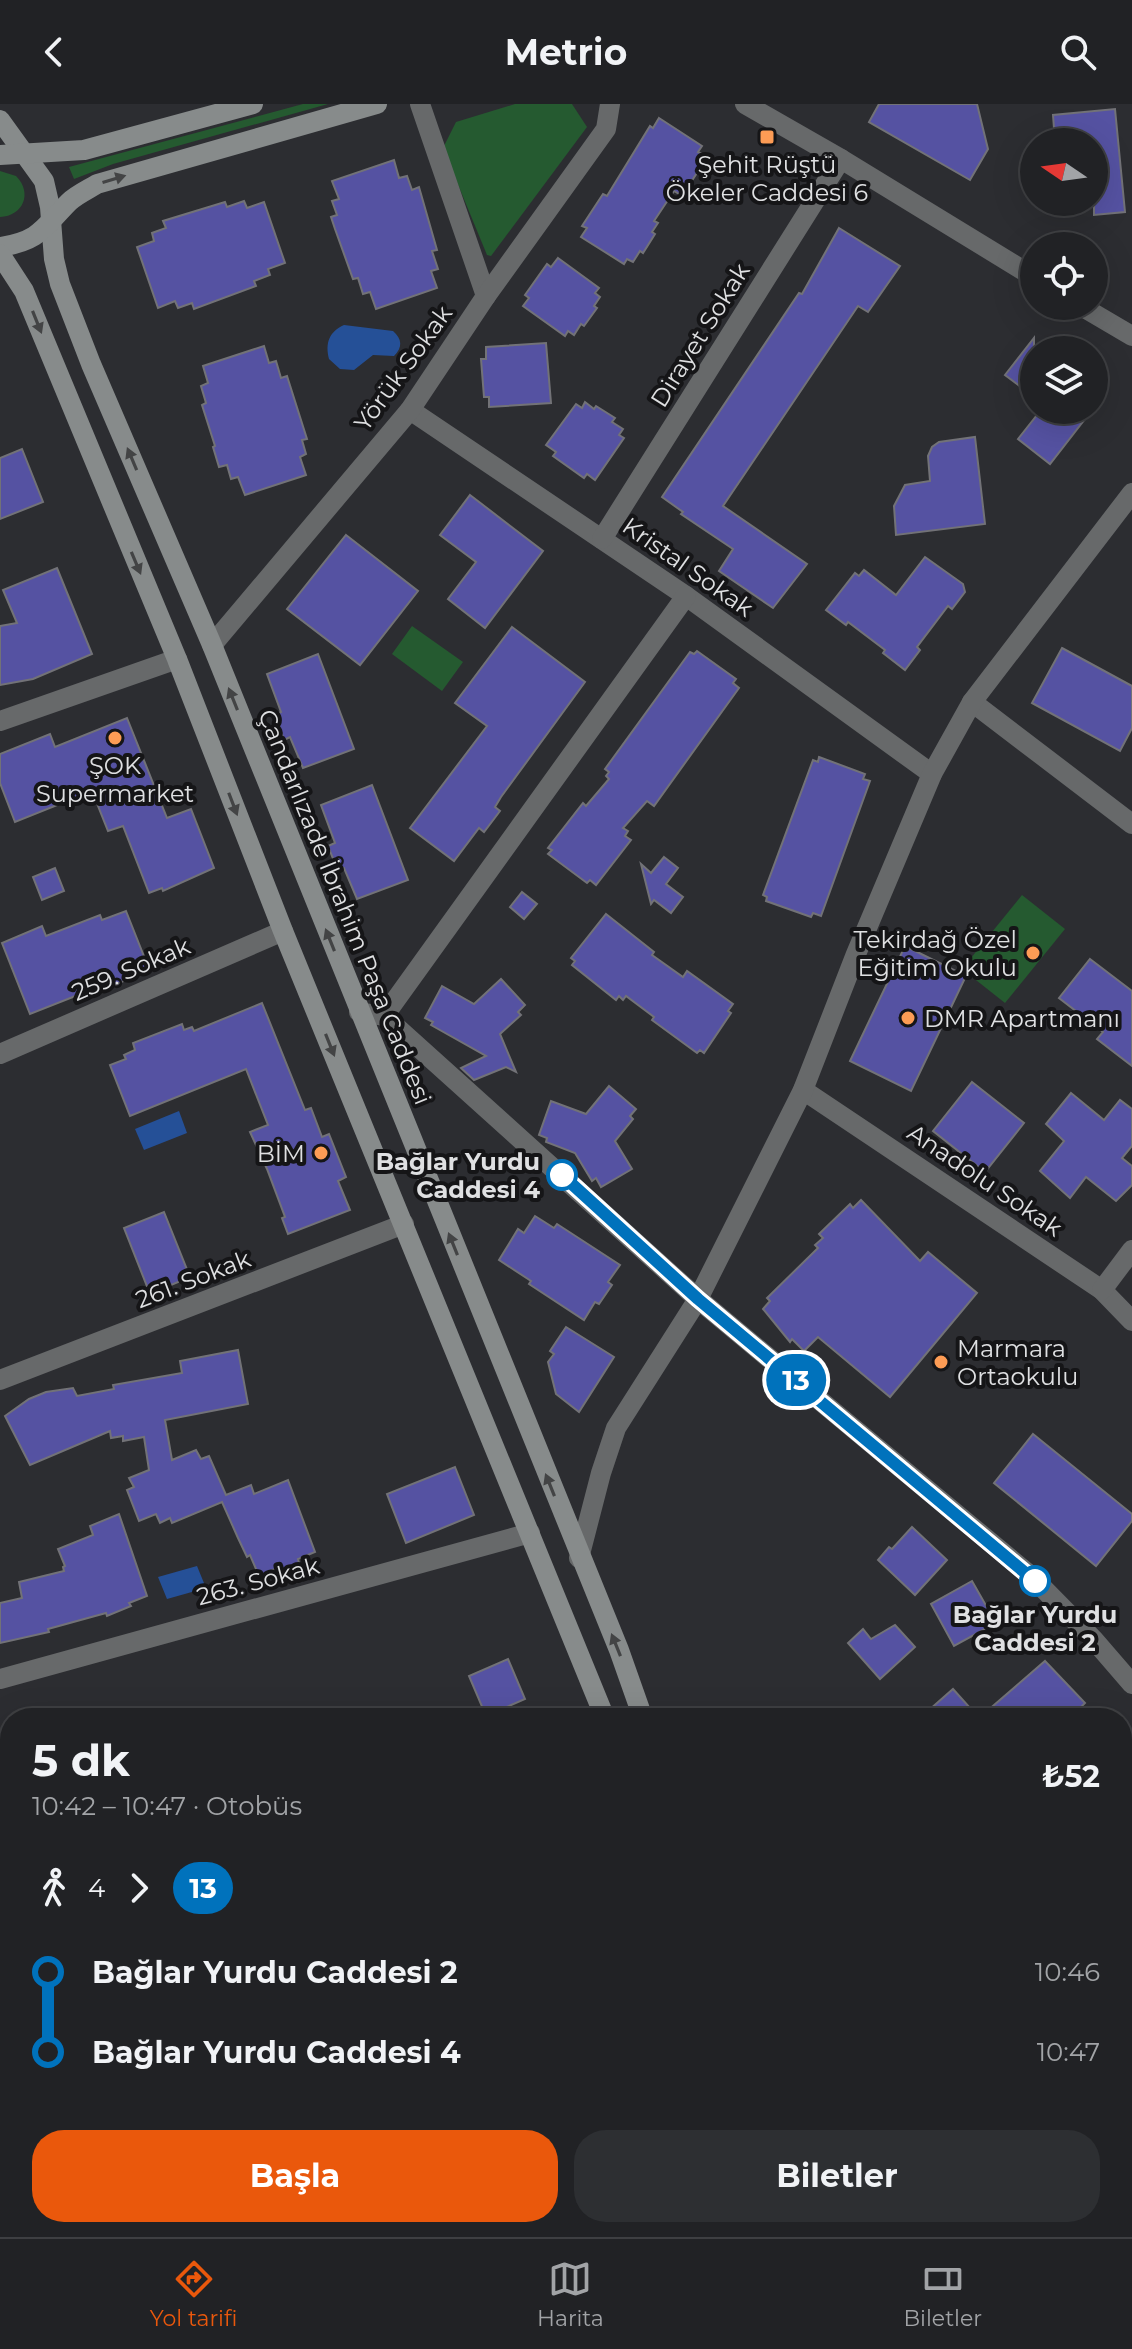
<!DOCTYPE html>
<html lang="tr">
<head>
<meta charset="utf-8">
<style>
	:root { --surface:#212225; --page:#2d2f32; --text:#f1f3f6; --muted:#a2a4a7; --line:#3e3f42; --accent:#ea580c }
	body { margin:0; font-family:Montserrat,sans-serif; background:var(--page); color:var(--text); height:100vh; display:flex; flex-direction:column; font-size:30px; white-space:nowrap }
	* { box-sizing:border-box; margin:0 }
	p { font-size:26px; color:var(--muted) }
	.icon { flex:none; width:44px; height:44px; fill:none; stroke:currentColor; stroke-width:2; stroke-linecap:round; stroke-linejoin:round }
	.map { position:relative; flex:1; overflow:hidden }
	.sheet { position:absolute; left:0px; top:1604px; width:1132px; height:530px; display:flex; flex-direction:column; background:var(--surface); border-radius:32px 32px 0 0; box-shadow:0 8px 32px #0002,0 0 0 2px var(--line) }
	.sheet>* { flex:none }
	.badge { padding:0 16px; border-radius:26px; font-size:28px; line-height:52px }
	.needle { width:52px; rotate:283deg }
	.buttons { position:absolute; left:1020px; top:24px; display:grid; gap:16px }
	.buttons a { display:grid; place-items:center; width:88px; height:88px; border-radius:50%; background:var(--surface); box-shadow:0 8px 32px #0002,0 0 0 2px var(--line); font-size:40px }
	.map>.badge { position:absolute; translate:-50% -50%; box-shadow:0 0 0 4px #fff }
	.legs { display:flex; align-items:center; gap:12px; height:88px; padding:0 32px; font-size:26px }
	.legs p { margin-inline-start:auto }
	.headline { display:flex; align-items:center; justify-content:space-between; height:136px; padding:0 32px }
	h1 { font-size:44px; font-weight:700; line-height:60px }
	.action { display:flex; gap:16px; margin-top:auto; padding:16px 32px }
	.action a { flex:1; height:92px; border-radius:32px; background:var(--accent); color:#fff; font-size:32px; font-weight:700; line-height:92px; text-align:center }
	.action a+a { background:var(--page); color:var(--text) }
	ul { padding:0 32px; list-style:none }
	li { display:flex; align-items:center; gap:28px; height:80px; font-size:30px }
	li i { display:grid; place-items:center; width:12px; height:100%; margin:0 10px; background:currentColor }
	li i::after { content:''; width:20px; height:20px; margin:-10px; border:6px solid; border-radius:50%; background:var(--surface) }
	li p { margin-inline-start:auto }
	li:first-child i { background:linear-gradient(#0000 50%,currentColor 0) }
	li:last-child i { background:linear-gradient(currentColor 50%,#0000 0) }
	header { display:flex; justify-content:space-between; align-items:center; height:104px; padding:0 32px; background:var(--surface); font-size:36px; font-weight:700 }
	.dock { display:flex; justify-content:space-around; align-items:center; height:112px; border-top:2px solid var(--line); background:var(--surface); font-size:22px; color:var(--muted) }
	.dock a { display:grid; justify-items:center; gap:4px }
	.dock .selected { color:var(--accent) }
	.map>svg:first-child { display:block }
</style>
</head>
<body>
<header><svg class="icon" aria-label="back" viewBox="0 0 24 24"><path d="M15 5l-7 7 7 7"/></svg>Metrio<svg class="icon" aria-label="search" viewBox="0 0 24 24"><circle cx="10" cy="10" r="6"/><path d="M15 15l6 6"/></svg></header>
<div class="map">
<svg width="1132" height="2133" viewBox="0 0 1132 2133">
	<rect width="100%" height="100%" fill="#2c2d31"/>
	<g fill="#255a30">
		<path d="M303,0H328L113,60L74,75L69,63Z"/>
		<path d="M515,0H572L587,23L491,152L487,151L443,44L456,18Z"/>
		<path d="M0,67L16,72C33,89 23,112 0,113Z"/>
		<path d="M412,522L463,558L442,587L392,550Z"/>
		<path d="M1022,791L1065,825L1005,899L962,865Z"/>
	</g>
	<g fill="#255097">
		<path d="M344,221L393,227C402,235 403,243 394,252L373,251L354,266L340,265L329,255C325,239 329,228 344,221Z"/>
		<path d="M179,1007L187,1029L144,1046L135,1025Z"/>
		<path d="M197,1462L206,1484L167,1495L158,1473Z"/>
	</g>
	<g fill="#5552a2" stroke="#727277" stroke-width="2">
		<path d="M879,0H977L988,45L970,76L869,18Z"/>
		<path d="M1115,5L1125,108L1094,111V38H1055L1053,11Z"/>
		<path d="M659,14L702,42L698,48L704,51L698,60L701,63L689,81L686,79L679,90L674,87L654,117L658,119L652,128L655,130L643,149L640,147L633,158L627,155L624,160L581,133L587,124L582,122L603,90L607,92L650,22L653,24Z"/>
		<path d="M394,56L399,74L407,72L412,86L419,83L437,146L432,147L438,165L431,167L437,184L376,205L370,188L363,190L358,174L353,175L335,125L331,113L337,111L332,97L339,95L332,77Z"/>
		<path d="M244,97L247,104L264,98L285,159L268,165L270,171L254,177L256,182L194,205L192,199L178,204L175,197L158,204L137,143L154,137L152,129L166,124L163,117L225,98L227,103Z"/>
		<path d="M839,124L900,162L868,208L858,202L723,402L807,460L773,504L719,467L733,445L681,410L683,408L662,393L799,189L802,190Z"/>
		<path d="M558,154L599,184L595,189L600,193L594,202L597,204L584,222L581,220L574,231L568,227L565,232L523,202L529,194L525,191L547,160L551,163Z"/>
		<path d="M1034,234V293L1005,271Z"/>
		<path d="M546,239L551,299L489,303V293H484L481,255H486V243Z"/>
		<path d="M264,242L269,259L276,257L281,274L287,272L307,335L302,336L306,350L300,353L306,371L245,391L238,373L231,375L227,361L219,363L213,343L215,342L202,301L206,299L201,282L208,279L203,262Z"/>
		<path d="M585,298L594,305L596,302L615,314L612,318L623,325L619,331L624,334L595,376L587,370L584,374L553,352L556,348L546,341L576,300L582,304Z"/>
		<path d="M1041,306H1092L1050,360L1018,335Z"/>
		<path d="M975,333L985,420L896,431L894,402L905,381L930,377L928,352L932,343L939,338Z"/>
		<path d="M22,345L43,398L0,415V354Z"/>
		<path d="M470,391L543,447L485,524L448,495L476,458L440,431Z"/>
		<path d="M346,431L418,487L360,561L287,505Z"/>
		<path d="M925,453L963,480L965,488L952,505L948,502L917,543L920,546L905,566L883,549L885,546L848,518L846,521L826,506L855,469L859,472L864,466L896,491Z"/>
		<path d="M57,464L92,550L33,575L0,581V522L17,519L3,486Z"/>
		<path d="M512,523L585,578L501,693L495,703L500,707L484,728L479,724L454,757L410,724L487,622L455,599Z"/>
		<path d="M1062,544L1132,582V624L1120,647L1032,599Z"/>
		<path d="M697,547L736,575L733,579L739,584L654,702L647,697L623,724L628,727L625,732L631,736L596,781L590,776L587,779L548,750L552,746L548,744L583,699L586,702L609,675L606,672L609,668L605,665L690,548L694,550Z"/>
		<path d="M318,550L354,645L303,664L290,633L284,636L275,611L281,608L267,570Z"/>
		<path d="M127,614L167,714L191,705L214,764L163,787L162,784L149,789L123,722L108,727L92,687L15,718L0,679V650L50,630L55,643Z"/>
		<path d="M819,653L865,670L863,675L870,677L821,812L813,809L811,813L766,797L767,793L763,791L813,656L818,658Z"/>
		<path d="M372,681L408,776L357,795L344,764L338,767L328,742L335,739L321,701Z"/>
		<path d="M664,753L678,764L666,780L683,793L671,809L654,796L651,800L641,760L651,769Z"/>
		<path d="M55,764L64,787L42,796L33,773Z"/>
		<path d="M522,788L537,800L524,815L510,803Z"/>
		<path d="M126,807L149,865L98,889L97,886L83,889L30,910L2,839L42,822L46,832L100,811L102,816Z"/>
		<path d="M606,810L654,848L652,851L683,873L687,867L733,900L728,907L731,909L704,949L700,946L697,949L652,916L654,913L626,892L623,896L619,892L616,896L572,861L575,857L571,854Z"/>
		<path d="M905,842L966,872L911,987L850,957Z"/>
		<path d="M1090,855L1132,887V962L1097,935L1103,928L1059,894Z"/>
		<path d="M501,875L525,901L518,908L521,911L500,930L516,968L506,963L474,976L461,964L486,952L431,921L433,918L425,914L442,882L474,900Z"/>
		<path d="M262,899L305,1006L311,1004L322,1033L329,1030L346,1073L338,1077L350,1106L288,1130L282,1114L285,1113L267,1065L250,1028L268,1021L246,965L130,1012L110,961L126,955L124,951L135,946L133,939L182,920L184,926L192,923L194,927Z"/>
		<path d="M972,978L1024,1019L985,1068L933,1027Z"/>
		<path d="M609,982L636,1005L630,1012L633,1015L615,1037L632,1065L601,1083L596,1074L592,1077L575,1049L546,1038L547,1034L539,1031L551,997L586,1010Z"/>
		<path d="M1071,989L1104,1016L1120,996L1132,1005V1042L1122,1054L1132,1062V1081L1116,1097L1086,1073L1070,1094L1040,1067L1064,1037L1046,1020Z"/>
		<path d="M861,1096L920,1157L928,1148L977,1189L890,1293L818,1233L804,1247L792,1235L790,1238L763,1205L770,1197L767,1194L818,1144L815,1141L823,1134L819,1130L850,1100L853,1104Z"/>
		<path d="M164,1108L190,1173L150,1190L124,1124Z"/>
		<path d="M535,1112L554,1124L557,1120L620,1161L608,1178L612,1181L599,1200L595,1198L584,1216L529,1180L531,1177L499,1156L518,1125L524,1129Z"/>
		<path d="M566,1223L614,1253L579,1308L556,1290L548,1258L554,1250L550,1247Z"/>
		<path d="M238,1246L248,1300L165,1316L172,1356L196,1346L201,1355L209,1352L226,1391L251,1381L254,1390L288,1376L315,1448L298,1455L299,1459L276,1468L275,1465L259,1472L250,1451L247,1453L238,1434L222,1398L172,1419L170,1414L160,1419L156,1410L139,1417L127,1386L134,1383L129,1374L149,1366L144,1333L123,1337V1332L111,1334L110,1327L30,1361L5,1312L29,1295L46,1288L73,1284L77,1292L114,1285L113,1281L182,1269L180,1257Z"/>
		<path d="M1033,1330L1132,1410V1417L1096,1462L994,1379Z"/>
		<path d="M455,1363L474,1411L406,1439L387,1390Z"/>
		<path d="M119,1410L147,1492L129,1499L131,1502L107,1512L106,1509L48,1525L49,1528L0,1539V1499L22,1494L19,1478L64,1467L63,1463L65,1462L58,1445L93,1431L90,1422Z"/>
		<path d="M912,1423L947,1456L915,1491L878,1456L889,1443L892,1445Z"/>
		<path d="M972,1477L996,1519L954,1542L931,1500Z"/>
		<path d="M895,1521L915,1543L880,1575L848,1539L863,1525L871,1535Z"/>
		<path d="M508,1555L525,1595L486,1612L469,1572Z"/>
		<path d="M1045,1557L1085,1599L1070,1614H979Z"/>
		<path d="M953,1585L979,1614H920Z"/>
	</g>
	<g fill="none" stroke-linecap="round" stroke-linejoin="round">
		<g stroke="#67696a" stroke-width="20">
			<path d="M420,0L486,192"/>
			<path d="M410,306L686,492L932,670"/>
			<path d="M602,435L841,55"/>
			<path d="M212,541L410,306L486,192L606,25L610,0"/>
			<path d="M972,598L1132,720"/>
			<path d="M0,617L177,555"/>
			<path d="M384,912L686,492"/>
			<path d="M0,950L283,827"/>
			<path d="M803,986L1102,1186L1132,1217"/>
			<path d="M1102,1186L1132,1146"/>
			<path d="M0,1276L404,1120"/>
			<path d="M579,1454L601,1369L616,1324L698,1195L803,986L856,850L932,670L972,598L1132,389"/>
			<path d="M0,1575L530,1429"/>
			<path d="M0,1673L10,1696"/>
			<path d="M1122,1806L1132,1804"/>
			<path d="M0,1894L10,1891"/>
			<path d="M111,2126L128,2124"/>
		</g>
		<g stroke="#67696a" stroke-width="20">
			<path d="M745,0L841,55L1034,173"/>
			<path d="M1081,202L1132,232"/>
			<path d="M359,908L384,912L698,1195L1032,1473L1094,1536L1132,1580"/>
		</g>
		<g stroke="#878b8b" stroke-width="20">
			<path d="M0,16L44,77L50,103L54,155L60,180L91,260L212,541L619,1546L643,1614"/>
			<path d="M0,51L84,46L253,0"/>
			<path d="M0,143C40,137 43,124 69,98C76,91 87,86 97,80L377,0"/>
			<path d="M0,150L24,187L177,555L283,827L605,1614"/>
			<path d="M723,2124V2133"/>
			<path d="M758,2124L759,2133"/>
		</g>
	</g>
	<defs><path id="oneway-solid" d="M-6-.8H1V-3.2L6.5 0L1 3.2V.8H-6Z" transform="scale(2)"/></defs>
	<g fill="#434445">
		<use href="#oneway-solid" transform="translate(114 75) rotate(-17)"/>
		<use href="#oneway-solid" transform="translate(37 218) rotate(68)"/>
		<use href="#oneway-solid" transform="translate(132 355) rotate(-113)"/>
		<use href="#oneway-solid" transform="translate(136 459) rotate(67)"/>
		<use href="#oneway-solid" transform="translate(233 595) rotate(-112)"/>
		<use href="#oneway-solid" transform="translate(233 700) rotate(69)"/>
		<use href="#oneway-solid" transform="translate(330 836) rotate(-112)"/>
		<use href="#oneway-solid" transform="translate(330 941) rotate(68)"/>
		<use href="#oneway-solid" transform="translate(453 1140) rotate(-112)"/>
		<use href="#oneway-solid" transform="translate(550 1381) rotate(-112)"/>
		<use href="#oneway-solid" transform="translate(616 1541) rotate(-112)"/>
	</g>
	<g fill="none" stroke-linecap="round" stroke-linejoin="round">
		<defs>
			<path id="line-1" d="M562,1071L698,1195L1035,1477"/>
		</defs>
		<use href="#line-1" stroke="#fff" stroke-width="18"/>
		<use href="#line-1" stroke="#0072bc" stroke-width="12"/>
	</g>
	<g fill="#fd9c55" stroke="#151517" stroke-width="3">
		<rect x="759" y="25" width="16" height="16" rx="4"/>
		<circle cx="115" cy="634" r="8"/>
		<circle cx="1033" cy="849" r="8"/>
		<circle cx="908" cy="914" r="8"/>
		<circle cx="321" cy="1049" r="8"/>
		<circle cx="941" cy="1258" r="8"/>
	</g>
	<g fill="#fff" stroke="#0072bc" stroke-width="4">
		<circle cx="562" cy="1071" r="14"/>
		<circle cx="1035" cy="1477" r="14"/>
	</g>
	<g text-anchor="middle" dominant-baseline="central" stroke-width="8" stroke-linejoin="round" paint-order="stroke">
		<g font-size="24" fill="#dfe0e2" stroke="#151517">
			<text x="767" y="60">Şehit Rüştü<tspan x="767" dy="28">Ökeler Caddesi 6</tspan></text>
			<text x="115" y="661">ŞOK<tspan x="115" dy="28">Supermarket</tspan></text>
			<text x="1017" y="835" text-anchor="end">Tekirdağ Özel<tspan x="1017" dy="28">Eğitim Okulu</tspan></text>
			<text x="924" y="914" text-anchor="start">DMR Apartmanı</text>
			<text x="305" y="1049" text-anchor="end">BİM</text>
			<text x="957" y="1244" text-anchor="start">Marmara<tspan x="957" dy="28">Ortaokulu</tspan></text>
		</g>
		<g font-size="24" fill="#dfe0e2" stroke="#151517">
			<text transform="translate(700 231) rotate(-58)">Dirayet Sokak</text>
			<text transform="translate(403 264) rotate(-54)">Yörük Sokak</text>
			<text transform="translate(688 463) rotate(35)">Kristal Sokak</text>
			<text transform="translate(345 803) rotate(68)">Çandarlızade İbrahim Paşa Caddesi</text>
			<text transform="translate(131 865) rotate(-23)">259. Sokak</text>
			<text transform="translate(985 1076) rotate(34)">Anadolu Sokak</text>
			<text transform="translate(193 1175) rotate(-21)">261. Sokak</text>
			<text transform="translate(258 1477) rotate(-15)">263. Sokak</text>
		</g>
		<g font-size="24" font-weight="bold" fill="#dfe0e2" stroke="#151517" text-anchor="end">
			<text x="540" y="1057">Bağlar Yurdu<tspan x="540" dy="28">Caddesi 4</tspan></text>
			<text x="1035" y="1510" text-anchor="middle">Bağlar Yurdu<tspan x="1035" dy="28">Caddesi 2</tspan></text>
		</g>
	</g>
</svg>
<div class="buttons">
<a><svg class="needle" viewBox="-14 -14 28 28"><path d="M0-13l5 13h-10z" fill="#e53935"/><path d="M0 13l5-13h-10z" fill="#a2a4a7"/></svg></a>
<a><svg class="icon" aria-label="locate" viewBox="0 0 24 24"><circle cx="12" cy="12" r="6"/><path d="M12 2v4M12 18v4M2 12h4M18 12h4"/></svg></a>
<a><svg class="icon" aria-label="layers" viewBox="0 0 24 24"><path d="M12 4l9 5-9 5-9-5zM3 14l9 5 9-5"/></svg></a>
</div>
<b class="badge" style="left:796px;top:1276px;background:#0072bc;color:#fff">13</b>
<section class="sheet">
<div class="headline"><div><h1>5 dk</h1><p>10:42 – 10:47 · Otobüs</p></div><b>₺52</b></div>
<div class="legs"><svg class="icon" aria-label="walk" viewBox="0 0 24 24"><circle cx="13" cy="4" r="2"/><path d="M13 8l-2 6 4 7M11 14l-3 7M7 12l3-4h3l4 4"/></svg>4<svg class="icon" aria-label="forward" viewBox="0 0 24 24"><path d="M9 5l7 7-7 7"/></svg><b class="badge" style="background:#0072bc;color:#fff">13</b></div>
<ul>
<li><i style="color:#0072bc"></i><b>Bağlar Yurdu Caddesi 2</b><p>10:46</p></li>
<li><i style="color:#0072bc"></i><b>Bağlar Yurdu Caddesi 4</b><p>10:47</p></li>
</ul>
<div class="action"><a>Başla</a><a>Biletler</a></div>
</section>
</div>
<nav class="dock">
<a class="selected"><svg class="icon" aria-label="directions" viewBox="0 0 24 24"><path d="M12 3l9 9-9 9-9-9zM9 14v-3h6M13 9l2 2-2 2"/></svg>Yol tarifi</a>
<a><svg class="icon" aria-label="map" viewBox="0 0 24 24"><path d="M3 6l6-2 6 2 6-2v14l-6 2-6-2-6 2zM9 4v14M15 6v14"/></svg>Harita</a>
<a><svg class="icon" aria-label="tickets" viewBox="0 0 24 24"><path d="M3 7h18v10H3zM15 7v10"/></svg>Biletler</a>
</nav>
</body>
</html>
